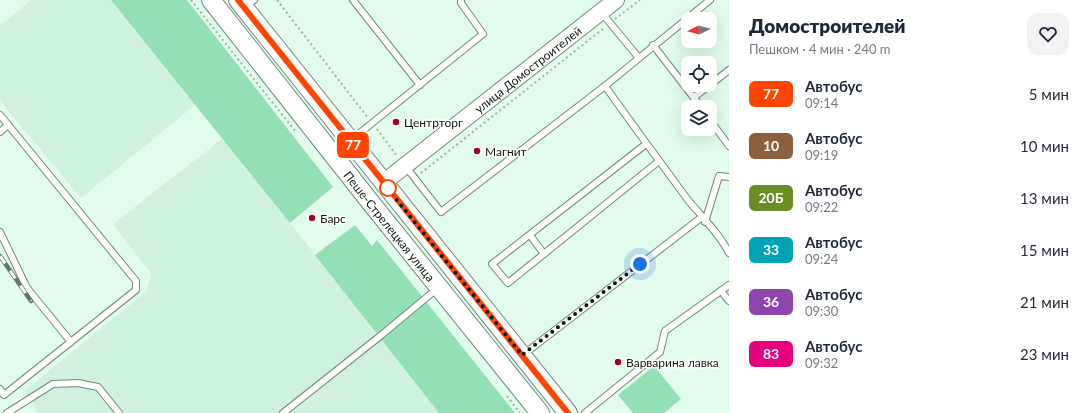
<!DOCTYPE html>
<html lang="ru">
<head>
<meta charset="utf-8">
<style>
	:root { --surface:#fff; --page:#f2f2f3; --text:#1f2937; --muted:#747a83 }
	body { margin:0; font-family:Lato,sans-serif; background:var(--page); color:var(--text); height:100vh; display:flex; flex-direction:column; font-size:15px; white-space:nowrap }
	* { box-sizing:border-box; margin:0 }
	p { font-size:13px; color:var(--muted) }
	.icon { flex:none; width:22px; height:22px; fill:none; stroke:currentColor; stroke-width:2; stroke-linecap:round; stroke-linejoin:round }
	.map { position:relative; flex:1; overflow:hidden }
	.panel { display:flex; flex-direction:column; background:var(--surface); width:360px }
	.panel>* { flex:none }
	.badge { padding:0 8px; border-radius:6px; font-size:14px; line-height:26px }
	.needle { width:26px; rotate:264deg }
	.buttons { position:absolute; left:681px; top:12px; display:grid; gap:8px }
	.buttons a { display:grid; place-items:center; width:36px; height:36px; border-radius:8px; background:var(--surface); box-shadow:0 4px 16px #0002; font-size:20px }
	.you { position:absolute; width:20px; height:20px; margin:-10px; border:3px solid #fff; border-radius:50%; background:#1a73e8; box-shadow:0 0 0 6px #1a73e833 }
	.map>.badge { position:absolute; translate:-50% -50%; box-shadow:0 0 0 2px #fff }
	.round { display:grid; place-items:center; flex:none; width:42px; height:42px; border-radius:12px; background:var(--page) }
	.headline { display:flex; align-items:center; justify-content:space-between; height:68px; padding:0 20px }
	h1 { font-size:19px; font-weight:800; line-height:30px }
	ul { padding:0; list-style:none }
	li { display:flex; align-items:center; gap:12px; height:52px; padding:0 20px }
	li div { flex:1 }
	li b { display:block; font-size:15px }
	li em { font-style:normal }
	li .badge { min-width:44px; font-weight:700; text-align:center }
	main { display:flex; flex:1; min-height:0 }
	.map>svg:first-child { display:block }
</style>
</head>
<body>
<main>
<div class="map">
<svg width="729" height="413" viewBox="0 0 729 413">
	<rect width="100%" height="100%" fill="#e1fcec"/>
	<g fill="#cff1dd">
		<path d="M31,0H111L195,105L81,198L0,101V26Z"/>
		<path d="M222,139L298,233L439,413H39L32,405L34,403L24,391L147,291L151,273L113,224Z"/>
	</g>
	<g fill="#95dfb6">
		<path d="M111,0H187L333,187L290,223Z"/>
		<path d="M355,225L372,246L377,240L515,413H439L315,255Z"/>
		<path d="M654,366L681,399L664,413H633L618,395Z"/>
	</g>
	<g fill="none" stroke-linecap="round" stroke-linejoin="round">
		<defs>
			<g id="service">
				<path d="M353,0L420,85"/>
				<path d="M244,6L254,0"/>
				<path d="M601,12L639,58"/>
				<path d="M653,45L701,107"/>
				<path d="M710,85L729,70"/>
				<path d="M605,86C632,124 660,162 688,200C702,217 719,233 729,253"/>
				<path d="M694,97L710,85"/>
				<path d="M0,115L136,281V290L4,395L0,389"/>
				<path d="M710,120L729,146"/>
				<path d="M0,132L8,125"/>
				<path d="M351,140L483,34L461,3V0"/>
				<path d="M646,144L492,264L508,283L659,161"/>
				<path d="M406,167L441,212L605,86L710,0"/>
				<path d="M705,222L719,176L729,177"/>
				<path d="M0,232L27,288L71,342"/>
				<path d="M530,235L544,254"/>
				<path d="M721,291L729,301"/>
				<path d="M524,354L702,217"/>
				<path d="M7,413L53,384L78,383L98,387L119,413"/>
				<path d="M283,413L379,337L438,288"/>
				<path d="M585,413L660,352L665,331L729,285"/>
			</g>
			<g id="tertiary">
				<path id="s1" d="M383,183L616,0"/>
			</g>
			<g id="secondary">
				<path id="s2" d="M211,0L371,203L540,413"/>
				<path d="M238,0L568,413"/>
			</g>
		</defs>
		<use href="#service" stroke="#71897b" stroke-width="8"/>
		<use href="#tertiary" stroke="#71897b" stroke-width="18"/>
		<use href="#secondary" stroke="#71897b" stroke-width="20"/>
		<g stroke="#9db3a6" stroke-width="2" stroke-dasharray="2 3" stroke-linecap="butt">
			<path d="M191,0L296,132"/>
			<path d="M277,0L368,118"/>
			<path d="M615,19L640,0"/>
			<path d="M377,129L397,156"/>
			<path d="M421,173L604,28"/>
			<path d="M507,396L520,413"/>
		</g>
		<use href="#service" stroke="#fff" stroke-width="6"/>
		<use href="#tertiary" stroke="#fff" stroke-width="16"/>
		<use href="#secondary" stroke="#fff" stroke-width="18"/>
		<defs>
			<path id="rail" d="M0,256L31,301"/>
		</defs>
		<use href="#rail" stroke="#65766c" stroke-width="4.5"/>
		<use href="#rail" stroke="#fff" stroke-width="3" stroke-dasharray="9" stroke-linecap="butt"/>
	</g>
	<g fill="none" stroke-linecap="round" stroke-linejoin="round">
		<defs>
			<path id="line" d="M238,0L568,413"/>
		</defs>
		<use href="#line" stroke="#fff" stroke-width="9"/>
		<use href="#line" stroke="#ff4500" stroke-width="6"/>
		<path stroke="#0e1812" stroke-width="4" stroke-dasharray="0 7.2" d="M388,188L383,183L522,355L640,264"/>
	</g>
	<g fill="#a10032" stroke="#fff" stroke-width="1.5">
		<circle cx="396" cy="122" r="4"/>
		<circle cx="477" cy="151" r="4"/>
		<circle cx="312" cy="218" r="4"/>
		<circle cx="618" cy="362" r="4"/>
	</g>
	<circle fill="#fff" stroke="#ff4500" stroke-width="2" cx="388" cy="188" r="8"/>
	<g text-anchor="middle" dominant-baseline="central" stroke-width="3" stroke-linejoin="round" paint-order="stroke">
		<g font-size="12" fill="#0e1812" stroke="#fff">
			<text stroke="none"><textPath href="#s1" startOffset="184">улица Домостроителей</textPath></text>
			<text stroke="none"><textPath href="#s2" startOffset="288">Пеше-Стрелецкая улица</textPath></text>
		</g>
		<g font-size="12" fill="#0e1812" stroke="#fff" text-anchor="start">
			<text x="404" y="122">Центрторг</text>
			<text x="485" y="151">Магнит</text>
			<text x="320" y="218">Барс</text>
			<text x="626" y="362">Варварина лавка</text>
		</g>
	</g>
</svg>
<div class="buttons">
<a><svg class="needle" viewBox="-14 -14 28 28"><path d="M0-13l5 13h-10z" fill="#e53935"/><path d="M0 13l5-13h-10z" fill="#747a83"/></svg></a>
<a><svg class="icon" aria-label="locate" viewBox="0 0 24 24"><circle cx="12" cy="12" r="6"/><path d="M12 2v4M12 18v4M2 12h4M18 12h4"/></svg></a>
<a><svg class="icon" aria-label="layers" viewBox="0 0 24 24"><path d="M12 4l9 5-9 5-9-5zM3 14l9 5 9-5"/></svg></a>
</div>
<div class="you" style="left:640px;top:264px"></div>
<b class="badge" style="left:353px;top:145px;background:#ff4500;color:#fff">77</b>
</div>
<section class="panel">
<div class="headline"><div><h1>Домостроителей</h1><p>Пешком · 4 мин · 240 m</p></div><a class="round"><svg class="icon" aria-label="heart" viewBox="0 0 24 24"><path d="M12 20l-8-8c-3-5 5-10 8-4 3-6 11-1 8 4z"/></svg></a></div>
<ul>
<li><span class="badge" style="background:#ff4500;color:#fff">77</span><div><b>Автобус</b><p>09:14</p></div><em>5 мин</em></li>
<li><span class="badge" style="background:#8b5e3c;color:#fff">10</span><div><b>Автобус</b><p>09:19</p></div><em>10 мин</em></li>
<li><span class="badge" style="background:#6b8e23;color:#fff">20Б</span><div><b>Автобус</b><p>09:22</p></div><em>13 мин</em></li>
<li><span class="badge" style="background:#00a3b4;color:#fff">33</span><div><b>Автобус</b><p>09:24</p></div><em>15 мин</em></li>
<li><span class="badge" style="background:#8e44ad;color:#fff">36</span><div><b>Автобус</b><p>09:30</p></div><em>21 мин</em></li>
<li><span class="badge" style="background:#e6007e;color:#fff">83</span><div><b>Автобус</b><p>09:32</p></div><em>23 мин</em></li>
</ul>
</section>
</main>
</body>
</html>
